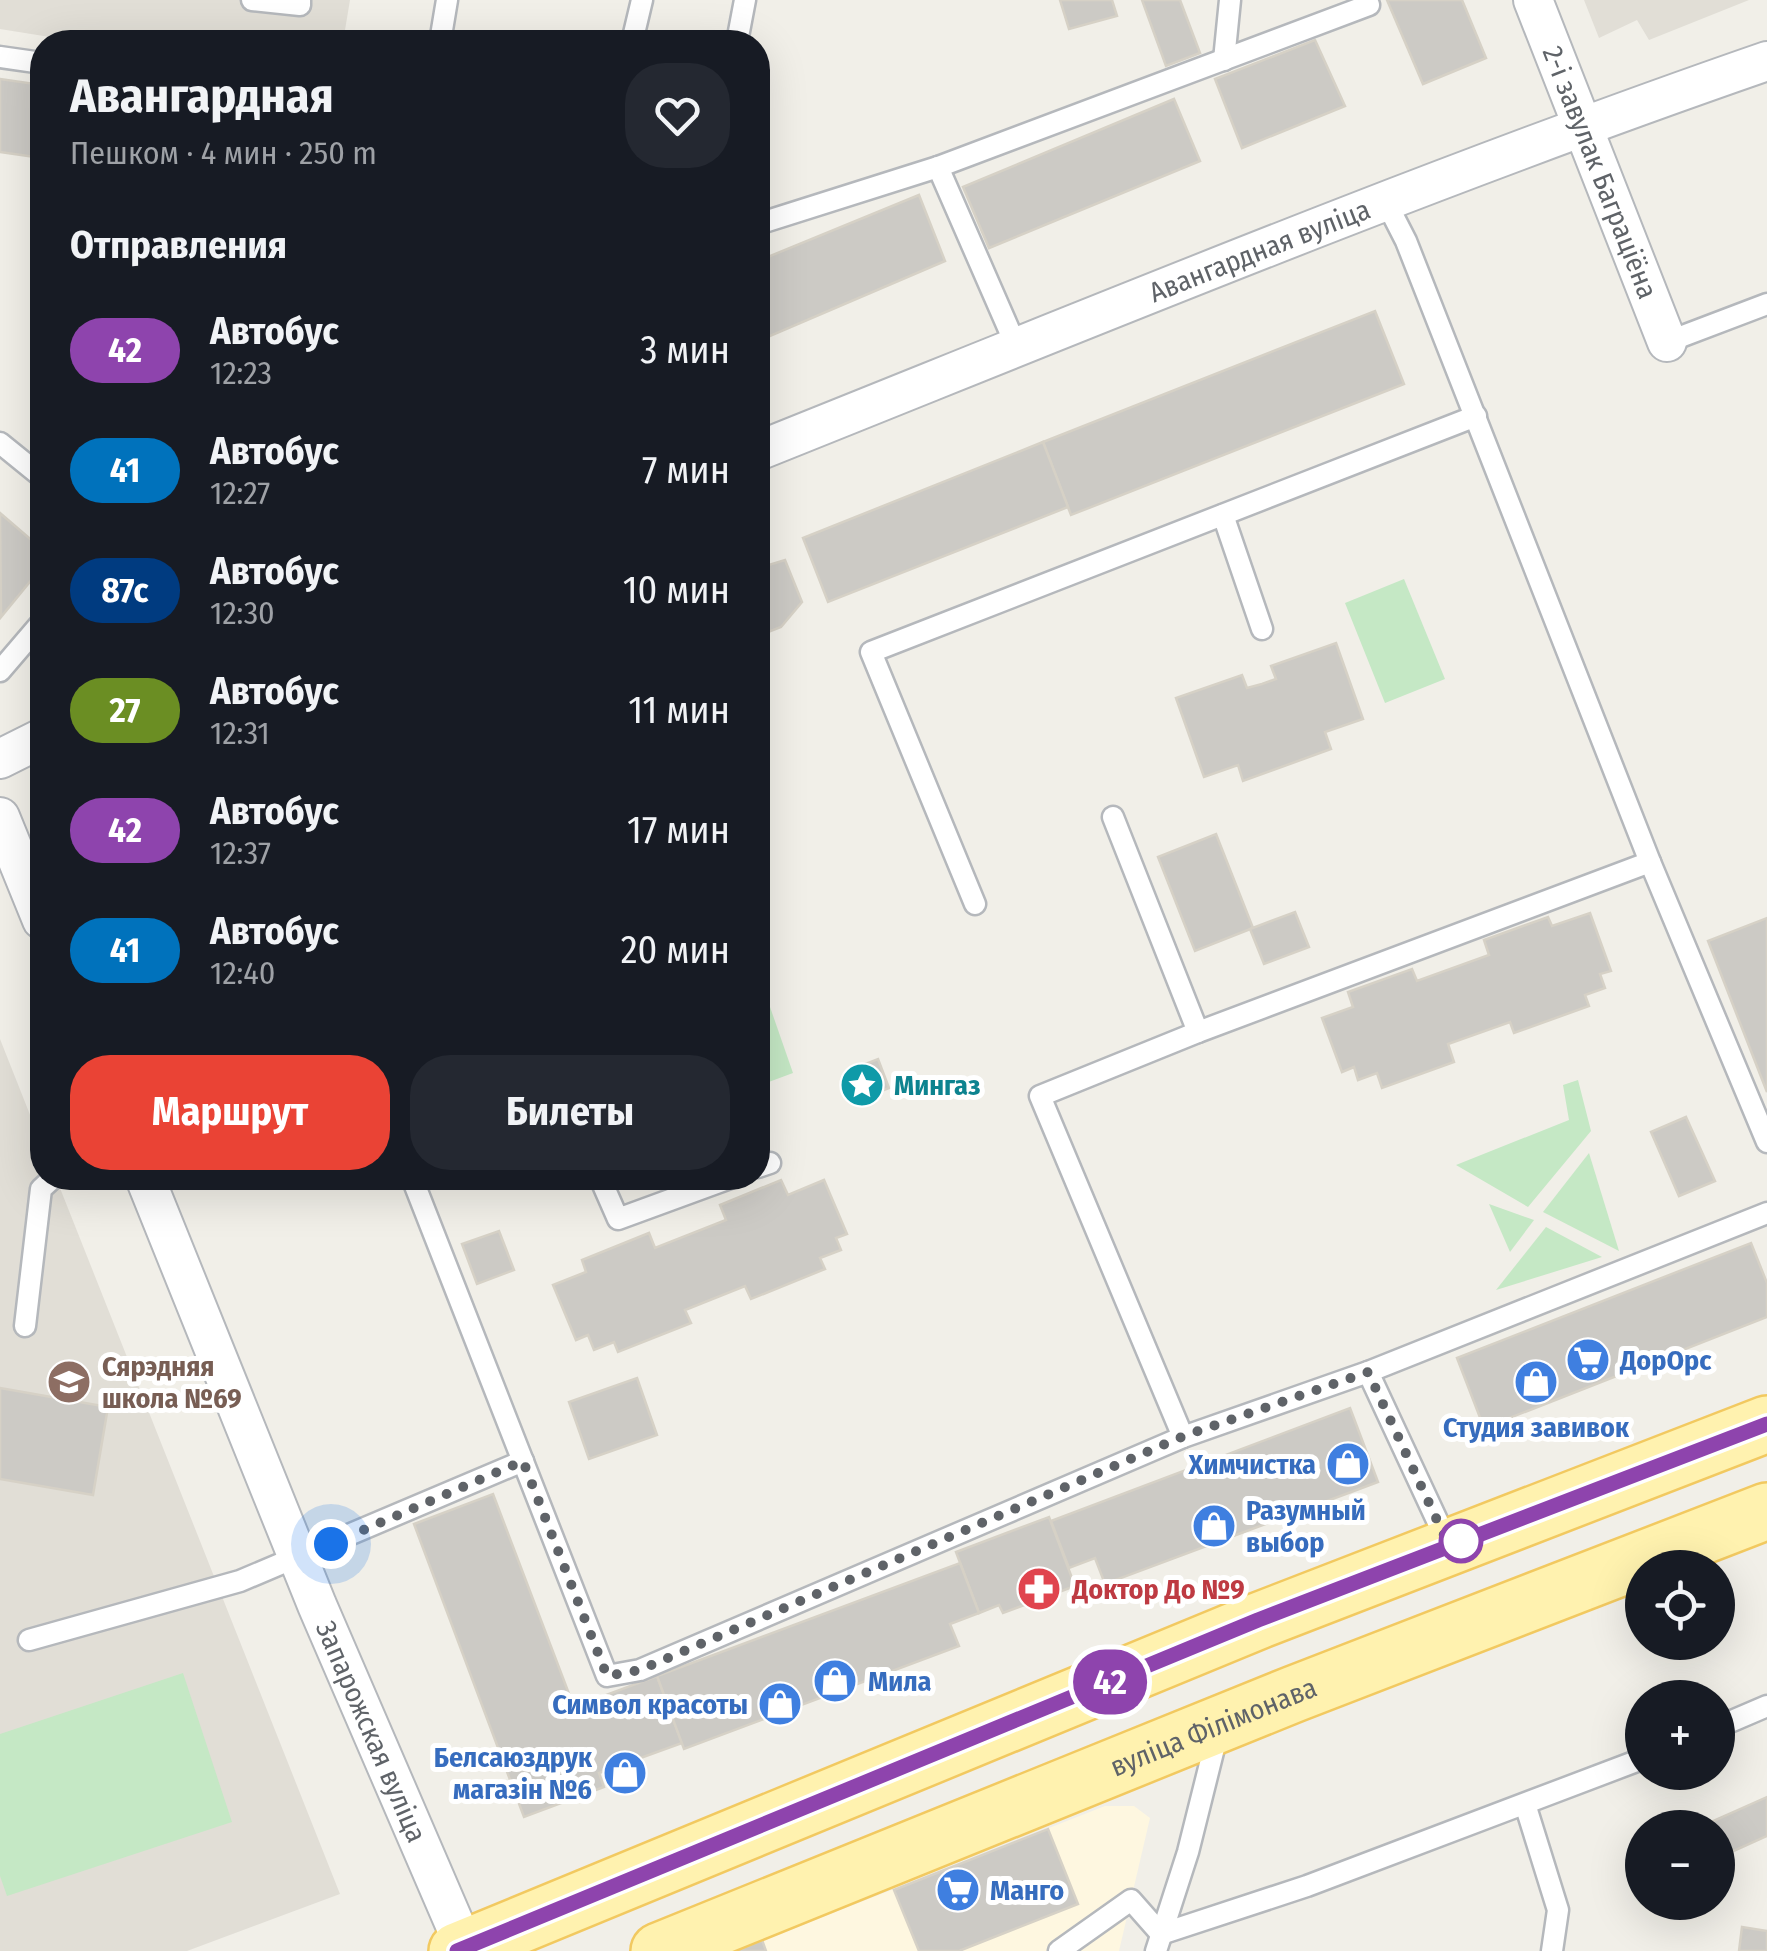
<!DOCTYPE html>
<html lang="ru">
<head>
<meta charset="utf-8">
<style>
	:root { --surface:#171b24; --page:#242831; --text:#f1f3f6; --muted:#9ea1a6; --accent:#ea4335 }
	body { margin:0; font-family:"Fira Sans Condensed",sans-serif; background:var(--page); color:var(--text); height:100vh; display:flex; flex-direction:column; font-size:38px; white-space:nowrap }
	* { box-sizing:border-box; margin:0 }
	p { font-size:32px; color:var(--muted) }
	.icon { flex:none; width:55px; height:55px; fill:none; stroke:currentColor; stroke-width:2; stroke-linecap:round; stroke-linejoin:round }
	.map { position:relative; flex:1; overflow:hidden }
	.drawer { position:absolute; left:30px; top:30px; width:740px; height:1160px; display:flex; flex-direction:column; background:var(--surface); border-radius:40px; box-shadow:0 10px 40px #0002 }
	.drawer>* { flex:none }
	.badge { padding:0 20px; border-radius:32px; font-size:35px; line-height:65px }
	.fabs { position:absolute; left:1625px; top:1550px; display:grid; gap:20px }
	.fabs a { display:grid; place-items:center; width:110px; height:110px; border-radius:50%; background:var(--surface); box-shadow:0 10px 40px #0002; font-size:50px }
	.you { position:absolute; width:50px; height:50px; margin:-25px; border:8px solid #fff; border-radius:50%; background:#1a73e8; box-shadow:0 0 0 15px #1a73e833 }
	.map>.badge { position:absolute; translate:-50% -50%; box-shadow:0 0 0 5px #fff }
	h2 { padding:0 40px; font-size:38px; line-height:90px }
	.round { display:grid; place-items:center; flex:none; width:105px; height:105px; border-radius:40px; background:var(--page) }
	.summary { display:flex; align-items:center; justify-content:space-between; height:170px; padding:0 40px }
	h1 { font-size:48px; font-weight:700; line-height:75px }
	.cta { display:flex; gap:20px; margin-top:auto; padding:20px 40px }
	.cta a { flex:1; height:115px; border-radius:40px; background:var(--accent); color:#fff; font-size:40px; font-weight:700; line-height:115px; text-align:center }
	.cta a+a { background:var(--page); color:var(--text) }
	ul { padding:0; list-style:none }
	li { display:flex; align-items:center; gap:30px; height:120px; padding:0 40px }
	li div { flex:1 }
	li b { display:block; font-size:38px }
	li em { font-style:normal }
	li .badge { min-width:110px; font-weight:700; text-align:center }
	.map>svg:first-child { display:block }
</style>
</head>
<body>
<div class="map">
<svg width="1767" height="1951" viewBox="0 0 1767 1951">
	<rect width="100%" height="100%" fill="#f1efe8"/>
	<path fill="#fef7e0" d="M1105,1806H1134L1150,1818L1119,1951H736Z"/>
	<g fill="#e1ded6">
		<path d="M0,0H350L343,42H81L0,29Z"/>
		<path d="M1584,0H1749L1649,40L1637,20L1599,38Z"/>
		<path d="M0,1039L42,1145V1178H56L340,1894L187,1951H0Z"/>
	</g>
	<g fill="#c5e8c5">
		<path d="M1404,579L1445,679L1385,703L1345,603Z"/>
		<path d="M761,981L793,1073L758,1086V983Z"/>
		<path d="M1578,1080L1591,1131L1528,1207L1456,1165L1569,1120L1563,1085Z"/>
		<path d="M1589,1153L1619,1251L1543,1212Z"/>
		<path d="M1489,1204L1534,1220L1510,1252Z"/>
		<path d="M1546,1227L1602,1257L1496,1290Z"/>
		<path d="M183,1673L232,1822L7,1896L0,1876V1734Z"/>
	</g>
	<g fill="#cccac5" stroke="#d6d1c6" stroke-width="2.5">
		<path d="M1060,0H1112L1117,16L1069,29Z"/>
		<path d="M1142,0H1180L1200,53L1166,66Z"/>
		<path d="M1387,0H1462L1486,58L1423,84Z"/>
		<path d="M1315,40L1345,106L1242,148L1215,79Z"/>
		<path d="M0,79L42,85V158L0,152Z"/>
		<path d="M1174,99L1200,161L989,248L963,187Z"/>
		<path d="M919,195L945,261L758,341V261Z"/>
		<path d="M1375,311L1404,384L1071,515L1043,442Z"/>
		<path d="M1043,442L1068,507L828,602L803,538Z"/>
		<path d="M0,513L42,549V567L1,617Z"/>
		<path d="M758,560L762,567L785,560L802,602L781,627L758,636Z"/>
		<path d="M1336,643L1363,719L1325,732L1331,749L1243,781L1238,765L1204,777L1176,698L1242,675L1247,688L1262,684L1276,679L1271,666Z"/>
		<path d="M1216,834L1253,928L1195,951L1158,857Z"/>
		<path d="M1295,912L1309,947L1264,964L1250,929Z"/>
		<path d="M1590,913L1611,971L1600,974L1605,988L1585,995L1589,1006L1514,1033L1510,1022L1448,1044L1454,1062L1382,1088L1377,1073L1358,1080L1354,1067L1342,1072L1322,1018L1353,1007L1348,992L1412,969L1417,981L1489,955L1484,940L1548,917L1552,926Z"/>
		<path d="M1767,918V1092L1708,941Z"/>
		<path d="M878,1059L889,1088L866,1097L855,1068Z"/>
		<path d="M1686,1117L1715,1181L1679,1196L1651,1132Z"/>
		<path d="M781,1180L788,1195L824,1180L847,1234L836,1238L841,1250L820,1258L825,1269L751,1299L745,1286L685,1310L691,1323L618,1352L614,1342L594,1350L588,1335L576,1340L553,1285L586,1272L582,1260L649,1233L655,1248L726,1220L720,1205Z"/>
		<path d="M499,1231L514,1270L477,1284L462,1244Z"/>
		<path d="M1751,1243L1767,1283V1317L1484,1428L1457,1358Z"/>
		<path d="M637,1378L657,1435L589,1459L569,1402Z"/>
		<path d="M0,1388L108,1407L93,1495L0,1479Z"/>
		<path d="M1350,1408L1378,1482L1105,1584L1095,1558L1069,1568L1051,1521Z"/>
		<path d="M493,1494L574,1707L657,1676L682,1743L599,1773L604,1787L524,1817L414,1524Z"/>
		<path d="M1049,1517L1075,1586L1003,1613L999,1605L979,1613L956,1552Z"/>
		<path d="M960,1563L979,1613L950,1624L959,1646L684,1749L657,1676Z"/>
		<path d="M1767,1797V1836L1718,1858V1828L1700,1827Z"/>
		<path d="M1048,1829L1078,1904L959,1951H919L894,1890Z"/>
		<path d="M1742,1927L1767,1931V1951H1739Z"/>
		<path d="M762,1940L766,1951H736Z"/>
	</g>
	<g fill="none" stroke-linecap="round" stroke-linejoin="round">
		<defs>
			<g id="service">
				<path d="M252,0L300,5V0"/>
				<path d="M440,42L447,0"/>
				<path d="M632,42L642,0"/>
				<path d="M737,42L745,0"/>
				<path d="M0,57L42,63"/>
				<path d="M1224,60L1230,0"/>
				<path d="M938,167L1017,348"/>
				<path d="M1385,200L1406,241L1650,862L1767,1142"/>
				<path d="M758,224L938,167L1369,5L1367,0"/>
				<path d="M1667,342L1767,304"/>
				<path d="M0,443L42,477"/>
				<path d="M1223,515L1262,629"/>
				<path d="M0,671L42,622"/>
				<path d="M1113,817L1198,1032"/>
				<path d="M975,904L871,652L1476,416"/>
				<path d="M758,1167L770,1163"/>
				<path d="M412,1178L607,1676L640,1670L1183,1437L1040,1096L1198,1032L1650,862"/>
				<path d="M600,1178L618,1219L730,1178"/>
				<path d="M25,1326L41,1189L53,1178"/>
				<path d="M1368,1372L1767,1213"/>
				<path d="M1183,1437L1368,1372L1449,1546"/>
				<path d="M29,1640L240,1581L523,1461"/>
				<path d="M1718,1727L1767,1706"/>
				<path d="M1525,1804L1558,1910L1552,1951"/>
				<path d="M1059,1951L1131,1900L1161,1934L1307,1886L1642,1759"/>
				<path d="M1156,1951L1188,1852L1218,1732"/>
			</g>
			<g id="minor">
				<path id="s1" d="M1533,0L1667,342"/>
				<path id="s2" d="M758,451C1093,317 1426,179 1767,61"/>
				<path d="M0,759L42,738"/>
				<path d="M0,817L42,920"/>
				<path id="s3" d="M145,1178L317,1605L465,1948"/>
			</g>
			<g id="primary">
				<path d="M457,1951L1258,1621L1767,1424"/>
				<path id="s4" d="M659,1951L1294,1694L1767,1511"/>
			</g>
		</defs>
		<use href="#service" stroke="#b5b8bc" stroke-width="25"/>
		<use href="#minor" stroke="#b5b8bc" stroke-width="42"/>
		<use href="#primary" stroke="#f2c960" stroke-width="60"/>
		<use href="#service" stroke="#fff" stroke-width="20"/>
		<use href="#minor" stroke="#fff" stroke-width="38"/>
		<use href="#primary" stroke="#fff2af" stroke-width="55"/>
	</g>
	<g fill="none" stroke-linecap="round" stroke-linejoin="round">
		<defs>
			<path id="line" d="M457,1951L1258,1620L1767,1424"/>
		</defs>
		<use href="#line" stroke="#fff" stroke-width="22"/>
		<use href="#line" stroke="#8e44ad" stroke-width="15"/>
		<path stroke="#5f6368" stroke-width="10" stroke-dasharray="0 18" d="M331,1544L523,1461L607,1676L640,1670L1184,1436L1368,1372L1449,1546L1461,1541"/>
	</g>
	<defs>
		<symbol id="sight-disc" viewBox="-11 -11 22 22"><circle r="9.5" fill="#0f9aa8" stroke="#fff"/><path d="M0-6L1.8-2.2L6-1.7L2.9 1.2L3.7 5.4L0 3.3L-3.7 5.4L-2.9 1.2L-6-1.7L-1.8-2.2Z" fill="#fff"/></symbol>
		<symbol id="supermarket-disc" viewBox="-11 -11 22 22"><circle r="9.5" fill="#3f7fe0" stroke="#fff"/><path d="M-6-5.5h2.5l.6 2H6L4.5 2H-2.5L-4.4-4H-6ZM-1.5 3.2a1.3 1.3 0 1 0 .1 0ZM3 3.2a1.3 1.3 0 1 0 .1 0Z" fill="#fff"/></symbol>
		<symbol id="school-disc" viewBox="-11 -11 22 22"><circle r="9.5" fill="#8d6e63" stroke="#fff"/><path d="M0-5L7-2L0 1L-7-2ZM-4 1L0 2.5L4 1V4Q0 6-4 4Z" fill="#fff"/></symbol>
		<symbol id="shop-disc" viewBox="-11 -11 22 22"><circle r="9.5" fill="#3f7fe0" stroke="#fff"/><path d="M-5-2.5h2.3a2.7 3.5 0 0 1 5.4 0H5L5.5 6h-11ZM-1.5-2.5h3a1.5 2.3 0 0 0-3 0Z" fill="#fff"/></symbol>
		<symbol id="pharmacy-disc" viewBox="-11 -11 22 22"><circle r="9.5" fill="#e0444e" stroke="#fff"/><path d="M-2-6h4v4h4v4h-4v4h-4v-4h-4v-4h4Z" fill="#fff"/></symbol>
	</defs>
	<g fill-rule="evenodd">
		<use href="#sight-disc" x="837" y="1060" width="50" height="50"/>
		<use href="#supermarket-disc" x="1563" y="1335" width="50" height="50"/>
		<use href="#school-disc" x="44" y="1357" width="50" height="50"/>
		<use href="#shop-disc" x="1511" y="1357" width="50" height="50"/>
		<use href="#shop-disc" x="1323" y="1439" width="50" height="50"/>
		<use href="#shop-disc" x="1189" y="1501" width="50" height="50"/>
		<use href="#pharmacy-disc" x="1014" y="1564" width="50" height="50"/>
		<use href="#shop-disc" x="810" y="1656" width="50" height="50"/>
		<use href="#shop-disc" x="755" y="1679" width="50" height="50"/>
		<use href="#shop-disc" x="600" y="1748" width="50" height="50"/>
		<use href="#supermarket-disc" x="933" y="1865" width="50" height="50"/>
	</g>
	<circle fill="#fff" stroke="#8e44ad" stroke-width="5" cx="1461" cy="1541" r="20"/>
	<g text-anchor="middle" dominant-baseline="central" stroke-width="10" stroke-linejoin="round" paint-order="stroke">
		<g font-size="28" fill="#5f6368" stroke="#fff">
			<text stroke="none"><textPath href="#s1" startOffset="185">2-і завулак Баграціёна</textPath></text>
			<text stroke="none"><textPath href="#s2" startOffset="540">Авангардная вуліца</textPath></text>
			<text stroke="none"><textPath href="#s4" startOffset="598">вуліца Філімонава</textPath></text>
			<text stroke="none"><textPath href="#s3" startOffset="598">Запарожская вуліца</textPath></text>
		</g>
		<g font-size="28" font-weight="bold" fill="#0d838f" stroke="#fff" text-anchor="start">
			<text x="894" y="1085">Мингаз</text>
		</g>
		<g font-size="28" font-weight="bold" fill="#366cbe" stroke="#fff" text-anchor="start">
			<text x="1620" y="1360">ДорОрс</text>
			<text x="1536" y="1427" text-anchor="middle">Студия завивок</text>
			<text x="1316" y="1464" text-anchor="end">Химчистка</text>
			<text x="1246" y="1510">Разумный<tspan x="1246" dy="32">выбор</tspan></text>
			<text x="868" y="1681">Мила</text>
			<text x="748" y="1704" text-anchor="end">Символ красоты</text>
			<text x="592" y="1757" text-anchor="end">Белсаюздрук<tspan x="592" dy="32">магазін №6</tspan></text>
			<text x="990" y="1890">Манго</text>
		</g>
		<g font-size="28" font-weight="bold" fill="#785e54" stroke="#fff" text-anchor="start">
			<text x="102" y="1366">Сярэдняя<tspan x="102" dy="32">школа №69</tspan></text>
		</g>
		<g font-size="28" font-weight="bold" fill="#be3a42" stroke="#fff" text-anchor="start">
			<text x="1072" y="1589">Доктор До №9</text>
		</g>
	</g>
</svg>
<div class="fabs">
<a><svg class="icon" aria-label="locate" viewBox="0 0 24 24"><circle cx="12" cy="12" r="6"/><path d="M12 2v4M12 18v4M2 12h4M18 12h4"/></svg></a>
<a>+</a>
<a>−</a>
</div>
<div class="you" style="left:331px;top:1544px"></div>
<b class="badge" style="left:1110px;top:1682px;background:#8e44ad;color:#fff">42</b>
<section class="drawer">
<div class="summary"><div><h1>Авангардная</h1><p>Пешком · 4 мин · 250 m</p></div><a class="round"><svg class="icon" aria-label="heart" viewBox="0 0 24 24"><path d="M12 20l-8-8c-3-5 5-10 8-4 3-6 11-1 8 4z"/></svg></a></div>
<h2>Отправления</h2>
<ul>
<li><span class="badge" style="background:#8e44ad;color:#fff">42</span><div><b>Автобус</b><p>12:23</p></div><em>3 мин</em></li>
<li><span class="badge" style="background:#0072bc;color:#fff">41</span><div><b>Автобус</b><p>12:27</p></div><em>7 мин</em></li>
<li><span class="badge" style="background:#003b80;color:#fff">87с</span><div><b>Автобус</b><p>12:30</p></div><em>10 мин</em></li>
<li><span class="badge" style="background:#6b8e23;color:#fff">27</span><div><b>Автобус</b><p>12:31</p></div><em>11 мин</em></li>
<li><span class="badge" style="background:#8e44ad;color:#fff">42</span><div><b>Автобус</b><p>12:37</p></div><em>17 мин</em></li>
<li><span class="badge" style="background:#0072bc;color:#fff">41</span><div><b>Автобус</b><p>12:40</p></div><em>20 мин</em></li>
</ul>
<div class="cta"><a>Маршрут</a><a>Билеты</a></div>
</section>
</div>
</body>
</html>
